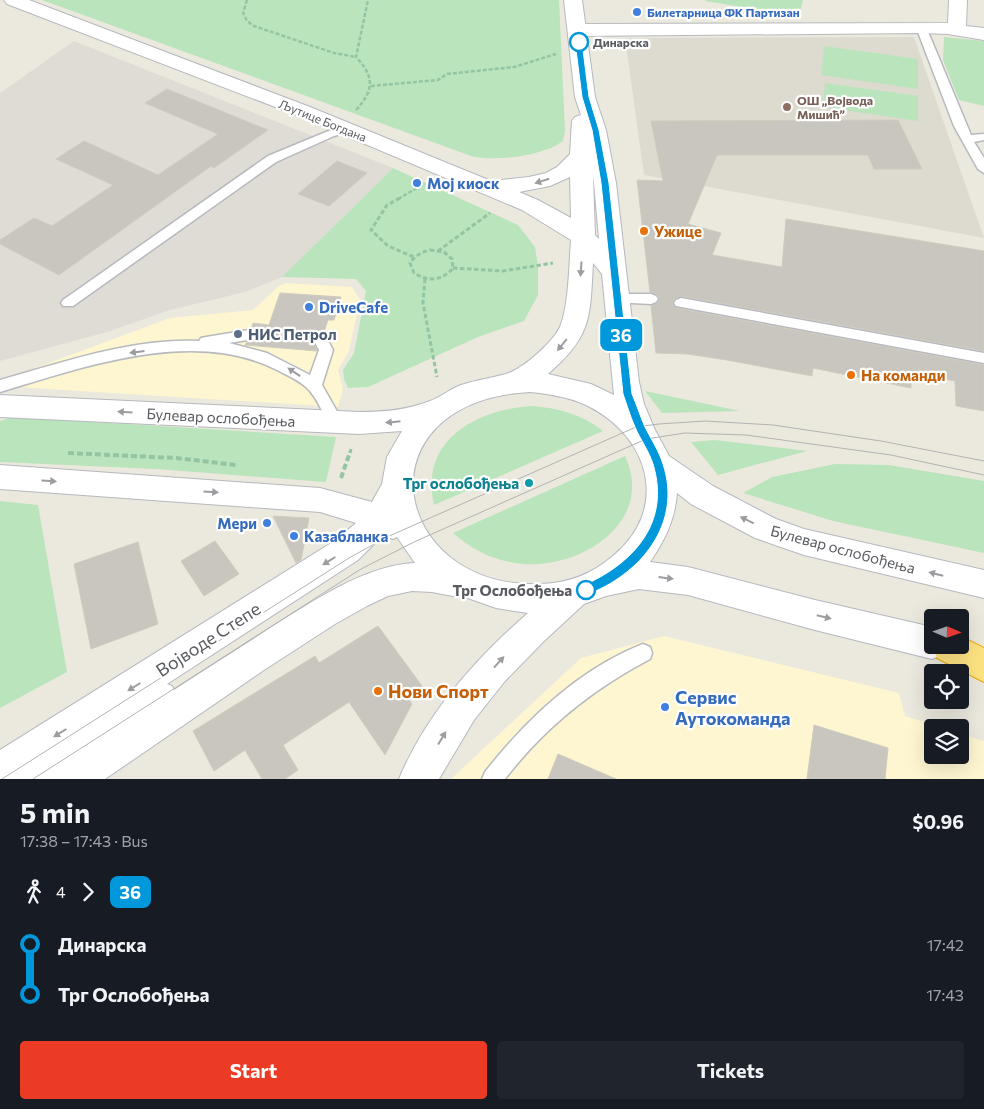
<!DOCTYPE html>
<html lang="en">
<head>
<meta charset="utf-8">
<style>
	:root { --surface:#171b24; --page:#20242c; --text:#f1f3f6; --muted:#9ea1a6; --accent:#eb3b24 }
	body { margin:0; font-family:Commissioner,sans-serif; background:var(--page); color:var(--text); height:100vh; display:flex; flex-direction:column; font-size:19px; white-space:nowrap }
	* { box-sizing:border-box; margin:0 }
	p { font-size:16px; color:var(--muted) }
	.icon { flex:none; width:28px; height:28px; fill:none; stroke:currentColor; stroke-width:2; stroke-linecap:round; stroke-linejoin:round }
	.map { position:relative; height:779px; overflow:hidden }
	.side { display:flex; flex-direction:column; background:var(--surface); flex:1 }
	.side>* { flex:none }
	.badge { padding:0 10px; border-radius:8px; font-size:18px; line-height:32px }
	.needle { width:32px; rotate:92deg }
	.buttons { position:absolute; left:924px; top:609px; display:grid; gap:10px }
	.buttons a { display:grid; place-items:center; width:45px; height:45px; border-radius:5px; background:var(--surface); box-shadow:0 5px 20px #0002; font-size:25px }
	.map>.badge { position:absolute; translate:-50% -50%; box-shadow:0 0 0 2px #fff }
	.legs { display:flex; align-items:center; gap:8px; height:55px; padding:0 20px; font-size:16px }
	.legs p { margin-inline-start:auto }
	.overview { display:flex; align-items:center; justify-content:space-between; height:85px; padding:0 20px }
	h1 { font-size:28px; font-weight:700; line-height:38px }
	.primary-button { display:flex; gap:10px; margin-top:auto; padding:10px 20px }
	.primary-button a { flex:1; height:58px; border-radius:5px; background:var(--accent); color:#fff; font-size:20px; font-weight:700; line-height:58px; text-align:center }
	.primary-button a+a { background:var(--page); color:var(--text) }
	ul { padding:0 20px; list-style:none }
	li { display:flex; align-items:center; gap:18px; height:50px; font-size:19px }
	li i { display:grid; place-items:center; width:8px; height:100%; margin:0 6px; background:currentColor }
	li i::after { content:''; width:12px; height:12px; margin:-6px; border:4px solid; border-radius:50%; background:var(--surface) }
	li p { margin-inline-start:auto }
	li:first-child i { background:linear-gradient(#0000 50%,currentColor 0) }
	li:last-child i { background:linear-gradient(currentColor 50%,#0000 0) }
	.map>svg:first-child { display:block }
</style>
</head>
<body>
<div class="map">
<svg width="984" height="779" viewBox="0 0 984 779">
	<rect width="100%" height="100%" fill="#ebe9de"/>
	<g fill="#fef5d1">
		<path d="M286,283L352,287L360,300L349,351L338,370L343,389L338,407L0,386V381L170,318L253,310L279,286Z"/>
		<path d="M664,636L899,693L905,716L940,727L932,728V755H960V734L984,741V779H451L581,658Z"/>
	</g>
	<path fill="#dfdcd6" d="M74,41L393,168L282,277L245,292L170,310L107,332L0,361V93Z"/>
	<path fill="#dddbcf" d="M914,37L984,238L644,175L625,38Z"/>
	<g fill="#bae4bb">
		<path d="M42,0H559L565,131L563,141C543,156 496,162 471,156Z"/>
		<path d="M706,0H803L799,16L705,1Z"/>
		<path d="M944,37L984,41V106L959,100L943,60Z"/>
		<path d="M824,46L918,59V89L821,75Z"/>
		<path d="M825,83L918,96V121L823,107Z"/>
		<path d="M393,168L518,225L535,247L538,266V295L524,321L478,337L368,387L348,388L344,379L343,370L354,353L366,291L356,279L282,277Z"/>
		<path d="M645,391L740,411L662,413Z"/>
		<path d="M531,406C558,408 582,414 603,431L434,505C419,440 476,410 531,406Z"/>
		<path d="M12,417L336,437L326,482L156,469L0,462V421Z"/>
		<path d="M715,440L807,451L718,475L691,442Z"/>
		<path d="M625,456C653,516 593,561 538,564C507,566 476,554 453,533Z"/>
		<path d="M835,464L889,465L984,481V553L833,521L743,493L772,477Z"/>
		<path d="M0,501L38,505L67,672L0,708Z"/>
	</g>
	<g fill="#c8c6be" stroke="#d0cbbd">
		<path d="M167,89L268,130L214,168L211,166L59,275L0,244V240L34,218L52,226L113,185L56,159L84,141L158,175L218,134L145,103Z"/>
		<path d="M898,120L922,169H874L868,155H717L688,224L721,233L712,255L782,267L786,219L984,251V351L681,296L674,299L672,304L676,308L984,365V411L956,406L955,381L911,373V388L813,368L812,376L727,360L687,354L656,353L651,306L658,303L660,298L657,294L650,292L637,180L663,181L651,121Z"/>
		<path d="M337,161L367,173L329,206L298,194Z"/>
		<path d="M280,293L341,297L334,320H328L323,335H316L312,340L317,351L245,345L247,342L256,340L258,336L256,330L251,329L253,323L269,325Z"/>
		<path d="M273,516L309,518L301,560L296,563Z"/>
		<path d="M215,541L239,574L204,596L181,561Z"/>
		<path d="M138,542L158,624L91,649L74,564Z"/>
		<path d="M378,626L422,686L407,697L412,704L385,755L349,702L283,745L298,770L285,779H262L245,750L214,771L193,731L315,656L319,663Z"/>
		<path d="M814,725L888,748L885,779H807Z"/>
		<path d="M558,754L616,779H548Z"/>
	</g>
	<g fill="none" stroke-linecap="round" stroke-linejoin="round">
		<defs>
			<g id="lane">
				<path d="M921,24L926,27L971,135L984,134V140L974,142L984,158V173L978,169L954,126L916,27Z"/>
				<path d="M347,126L353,129L351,131L334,136L276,162L73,306H63L61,303L63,300L268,156L326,132Z"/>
				<path d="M617,294H651L656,296L658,299L656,302L651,304L612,302L610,299L612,296Z"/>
				<path d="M681,298L984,353V363L676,306L674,303L676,300Z"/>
				<path d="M249,330L254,331L256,335L254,339L229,343L267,353L310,375L319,350L314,341L316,337H326L333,350L322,385L343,422L340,426L335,428L330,426C322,413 318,398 306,387C298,380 287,375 277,370C193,327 84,367 0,392V380C64,362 132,338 199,341L201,338L206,337Z"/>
				<path d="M643,644L650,647L652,653L650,659C593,689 544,728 505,779H482L485,772C526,720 579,669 643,644Z"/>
			</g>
			<path id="street" d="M949,0H967L966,26L984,28V40L948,34L921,33L577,36L570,34L568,30L570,26L577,24L948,23Z"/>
			<path id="secondary" d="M4,0H29L310,107L491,181L529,177L546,173L557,167L570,154L572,121L575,117L581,115L575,97L564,0H582L595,97L606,130L616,183L639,382L644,404L655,430L669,456L713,486L776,519L804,529L984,570V598L804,555L755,538L691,504L677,493C675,520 665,540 650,562L688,567L815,600L932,627V645H948L944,654L932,659L815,630L688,595L639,589L606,596L584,604L544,641L505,681L474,720L439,779H399C426,714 475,659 528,613L496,608L462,596L458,597L432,592L412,591L388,596L367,606L335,624L264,670L105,779H0V750L336,540L356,523L320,512L0,489V465L320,488L372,502L382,484L387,457L402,431L359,434L0,417V395L359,412C384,412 407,410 430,401C441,397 450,389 461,385C476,380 491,378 506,374C523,369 552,343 560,327C569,305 569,265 571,240L522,210L296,115L7,4ZM593,175L594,183L599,239L595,235ZM570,177L571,218L538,200L519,192L550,186ZM593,263L602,274L614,395L591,384L548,374C592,336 590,318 593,263ZM530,392C550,394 570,397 588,406C650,437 670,509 613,556C592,574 569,583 541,584C390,590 356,402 530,392ZM383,535L393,539L397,537L415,563C365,565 312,602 270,628C238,649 206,669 174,690L172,686L167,684L358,560Z"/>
			<path id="highway" d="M960,636L984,648V682L937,658L933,645H960Z"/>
		</defs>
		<use href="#lane" stroke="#b7b9be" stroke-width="3"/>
		<use href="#street" stroke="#b7b9be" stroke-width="2"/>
		<use href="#secondary" stroke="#b5b8be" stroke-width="2"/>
		<use href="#highway" stroke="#eaa900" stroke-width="2"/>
		<g stroke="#93c5a3" stroke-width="2.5" stroke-dasharray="4 2" stroke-linecap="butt">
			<path d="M247,0L243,13L247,21L254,26L334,53L356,57"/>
			<path d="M371,86L438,80L447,74L514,67L556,54"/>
			<path d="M356,110C374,90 375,77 356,57L368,0"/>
			<path d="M398,199L424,184"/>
		</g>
		<g stroke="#93c5a3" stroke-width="3" stroke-dasharray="4.5 2.5" stroke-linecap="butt">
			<path d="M400,198L387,205L371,230L388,246L414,257"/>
			<path d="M430,250L444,252L452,259L453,268C442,281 428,282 414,273L410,263C415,256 421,252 430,250Z"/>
			<path d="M438,251L490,213"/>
			<path d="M453,268L503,271L553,263"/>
			<path d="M425,279L423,303L437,377"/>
			<path d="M68,453H73"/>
			<path d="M350,453L351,449"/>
		</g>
		<g stroke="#93c5a3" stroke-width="4" stroke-dasharray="6 3" stroke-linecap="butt">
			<path d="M68,453L176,458L236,465"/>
			<path d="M341,478L350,452"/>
		</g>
		<use href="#lane" fill="#fff" fill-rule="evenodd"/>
		<use href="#street" fill="#fff" fill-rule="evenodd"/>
		<use href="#secondary" fill="#fff" fill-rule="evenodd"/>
		<use href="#highway" fill="#fee382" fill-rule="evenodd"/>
		<g stroke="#b2b3b3" stroke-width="1">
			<path d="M2,779L349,558L387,537L636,427L659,424L705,421L773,425L881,441L984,461"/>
			<path d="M33,779L361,569L414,542L646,439L685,433L746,435L891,455L984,475"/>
		</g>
	</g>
	<defs><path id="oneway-solid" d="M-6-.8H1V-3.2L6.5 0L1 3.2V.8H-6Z" transform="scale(1.25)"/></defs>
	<g fill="#9b9da0">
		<use href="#oneway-solid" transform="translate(542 181) rotate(163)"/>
		<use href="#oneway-solid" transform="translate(581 269) rotate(94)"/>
		<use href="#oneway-solid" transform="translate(562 345) rotate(129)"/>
		<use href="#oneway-solid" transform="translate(137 352) rotate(173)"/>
		<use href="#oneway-solid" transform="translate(294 372) rotate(-146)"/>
		<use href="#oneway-solid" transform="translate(125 412) rotate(-177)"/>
		<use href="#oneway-solid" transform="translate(393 422) rotate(174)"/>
		<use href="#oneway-solid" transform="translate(49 481) rotate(4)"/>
		<use href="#oneway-solid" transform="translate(211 492) rotate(4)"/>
		<use href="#oneway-solid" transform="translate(747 520) rotate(-154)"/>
		<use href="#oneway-solid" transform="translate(329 561) rotate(148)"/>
		<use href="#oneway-solid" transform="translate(936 574) rotate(-166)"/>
		<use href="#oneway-solid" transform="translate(666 578) rotate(7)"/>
		<use href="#oneway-solid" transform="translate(824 617) rotate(13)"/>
		<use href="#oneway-solid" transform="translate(499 662) rotate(-48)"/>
		<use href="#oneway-solid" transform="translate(134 687) rotate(148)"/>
		<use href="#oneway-solid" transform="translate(60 733) rotate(148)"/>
		<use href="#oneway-solid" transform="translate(442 738) rotate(-59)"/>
	</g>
	<path fill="#0098da" stroke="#fff" d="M579,40L582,42L589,97L599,130L609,183L632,394C637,405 640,416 645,427C651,439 659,451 663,464C683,524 640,575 586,595L582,593L581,590L582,586C633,564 671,523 653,464C649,451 640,439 635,427C630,416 627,405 623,394L601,183L592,130L582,97L575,42Z"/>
	<g fill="#3f7fe0" stroke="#fff" stroke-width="2">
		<circle cx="637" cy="12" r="5"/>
		<circle cx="417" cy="183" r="5"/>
		<circle cx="309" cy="307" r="5"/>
		<circle cx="267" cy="523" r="5"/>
		<circle cx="294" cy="536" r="5"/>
		<circle cx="665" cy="707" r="5"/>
	</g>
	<g fill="#fff" stroke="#0098da" stroke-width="2.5">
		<circle cx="579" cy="42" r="9"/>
		<circle cx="586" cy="590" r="9"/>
	</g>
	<circle fill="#8d6e63" stroke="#fff" stroke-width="2" cx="787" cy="107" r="5"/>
	<g fill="#e8710a" stroke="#fff" stroke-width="2">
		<circle cx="644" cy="231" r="5"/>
		<circle cx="851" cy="375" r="5"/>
		<circle cx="378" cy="691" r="5"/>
	</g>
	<circle fill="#5c6f8a" stroke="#fff" stroke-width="2" cx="238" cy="334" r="5"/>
	<circle fill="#0f9aa8" stroke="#fff" stroke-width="2" cx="529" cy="483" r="5"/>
	<g text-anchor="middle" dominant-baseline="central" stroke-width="4.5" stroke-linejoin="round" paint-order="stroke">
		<g font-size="12" font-weight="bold" fill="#366cbe" stroke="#fff" text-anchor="start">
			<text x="647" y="12">Билетарница ФК Партизан</text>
		</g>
		<g font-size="12" font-weight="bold" fill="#585b60" stroke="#fff" text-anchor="start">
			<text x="593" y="42">Динарска</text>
		</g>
		<g font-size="12" font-weight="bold" fill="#785e54" stroke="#fff" text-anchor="start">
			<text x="797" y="100">ОШ „Војвода<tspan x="797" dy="14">Мишић”</tspan></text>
		</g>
		<g font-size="12" fill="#585b60" stroke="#fff">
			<text transform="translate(323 120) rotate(22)">Љутице Богдана</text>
		</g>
		<g font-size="15" font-weight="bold" fill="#366cbe" stroke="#fff" text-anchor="start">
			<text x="427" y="183">Мој киоск</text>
			<text x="319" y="307">DriveCafe</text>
			<text x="257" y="523" text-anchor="end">Мери</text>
			<text x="304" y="536">Казабланка</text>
		</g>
		<g font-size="15" font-weight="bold" fill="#c56008" stroke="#fff" text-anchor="start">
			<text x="654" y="231">Ужице</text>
			<text x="861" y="375">На команди</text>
		</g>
		<g font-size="15" font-weight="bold" fill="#4e5e75" stroke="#fff" text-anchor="start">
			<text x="248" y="334">НИС Петрол</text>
		</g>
		<g font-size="15" fill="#585b60" stroke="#fff">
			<text transform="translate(221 417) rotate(3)">Булевар ослобођења</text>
			<text transform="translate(843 549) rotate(15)">Булевар ослобођења</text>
		</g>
		<g font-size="15" font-weight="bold" fill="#0d838f" stroke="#fff" text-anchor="end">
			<text x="519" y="483">Трг ослобођења</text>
		</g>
		<g font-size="15" font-weight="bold" fill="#585b60" stroke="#fff" text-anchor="end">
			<text x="572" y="590">Трг Ослобођења</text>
		</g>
		<g font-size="18" fill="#585b60" stroke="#fff">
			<text transform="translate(208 639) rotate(-33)">Војводе Степе</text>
		</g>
		<g font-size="18" font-weight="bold" fill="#c56008" stroke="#fff" text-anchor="start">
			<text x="388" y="691">Нови Спорт</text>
		</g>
		<g font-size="18" font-weight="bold" fill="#366cbe" stroke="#fff" text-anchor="start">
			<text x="675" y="697">Сервис<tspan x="675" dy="21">Аутокоманда</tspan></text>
		</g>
	</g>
</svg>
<div class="buttons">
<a><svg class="needle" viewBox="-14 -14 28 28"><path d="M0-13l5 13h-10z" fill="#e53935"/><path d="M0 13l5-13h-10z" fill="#9ea1a6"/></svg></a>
<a><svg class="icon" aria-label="locate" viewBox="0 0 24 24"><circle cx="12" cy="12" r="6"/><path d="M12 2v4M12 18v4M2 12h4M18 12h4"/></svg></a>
<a><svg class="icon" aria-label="layers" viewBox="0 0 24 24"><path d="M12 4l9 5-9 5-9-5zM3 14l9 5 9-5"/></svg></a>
</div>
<b class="badge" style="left:621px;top:335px;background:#0098da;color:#fff">36</b>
</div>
<section class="side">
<div class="overview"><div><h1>5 min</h1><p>17:38 – 17:43 · Bus</p></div><b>$0.96</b></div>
<div class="legs"><svg class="icon" aria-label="walk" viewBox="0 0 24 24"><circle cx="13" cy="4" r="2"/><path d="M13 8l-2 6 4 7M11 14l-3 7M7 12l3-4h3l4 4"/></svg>4<svg class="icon" aria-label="forward" viewBox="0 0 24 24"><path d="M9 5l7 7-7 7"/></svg><b class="badge" style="background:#0098da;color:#fff">36</b></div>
<ul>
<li><i style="color:#0098da"></i><b>Динарска</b><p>17:42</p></li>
<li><i style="color:#0098da"></i><b>Трг Ослобођења</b><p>17:43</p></li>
</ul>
<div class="primary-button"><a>Start</a><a>Tickets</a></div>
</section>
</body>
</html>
